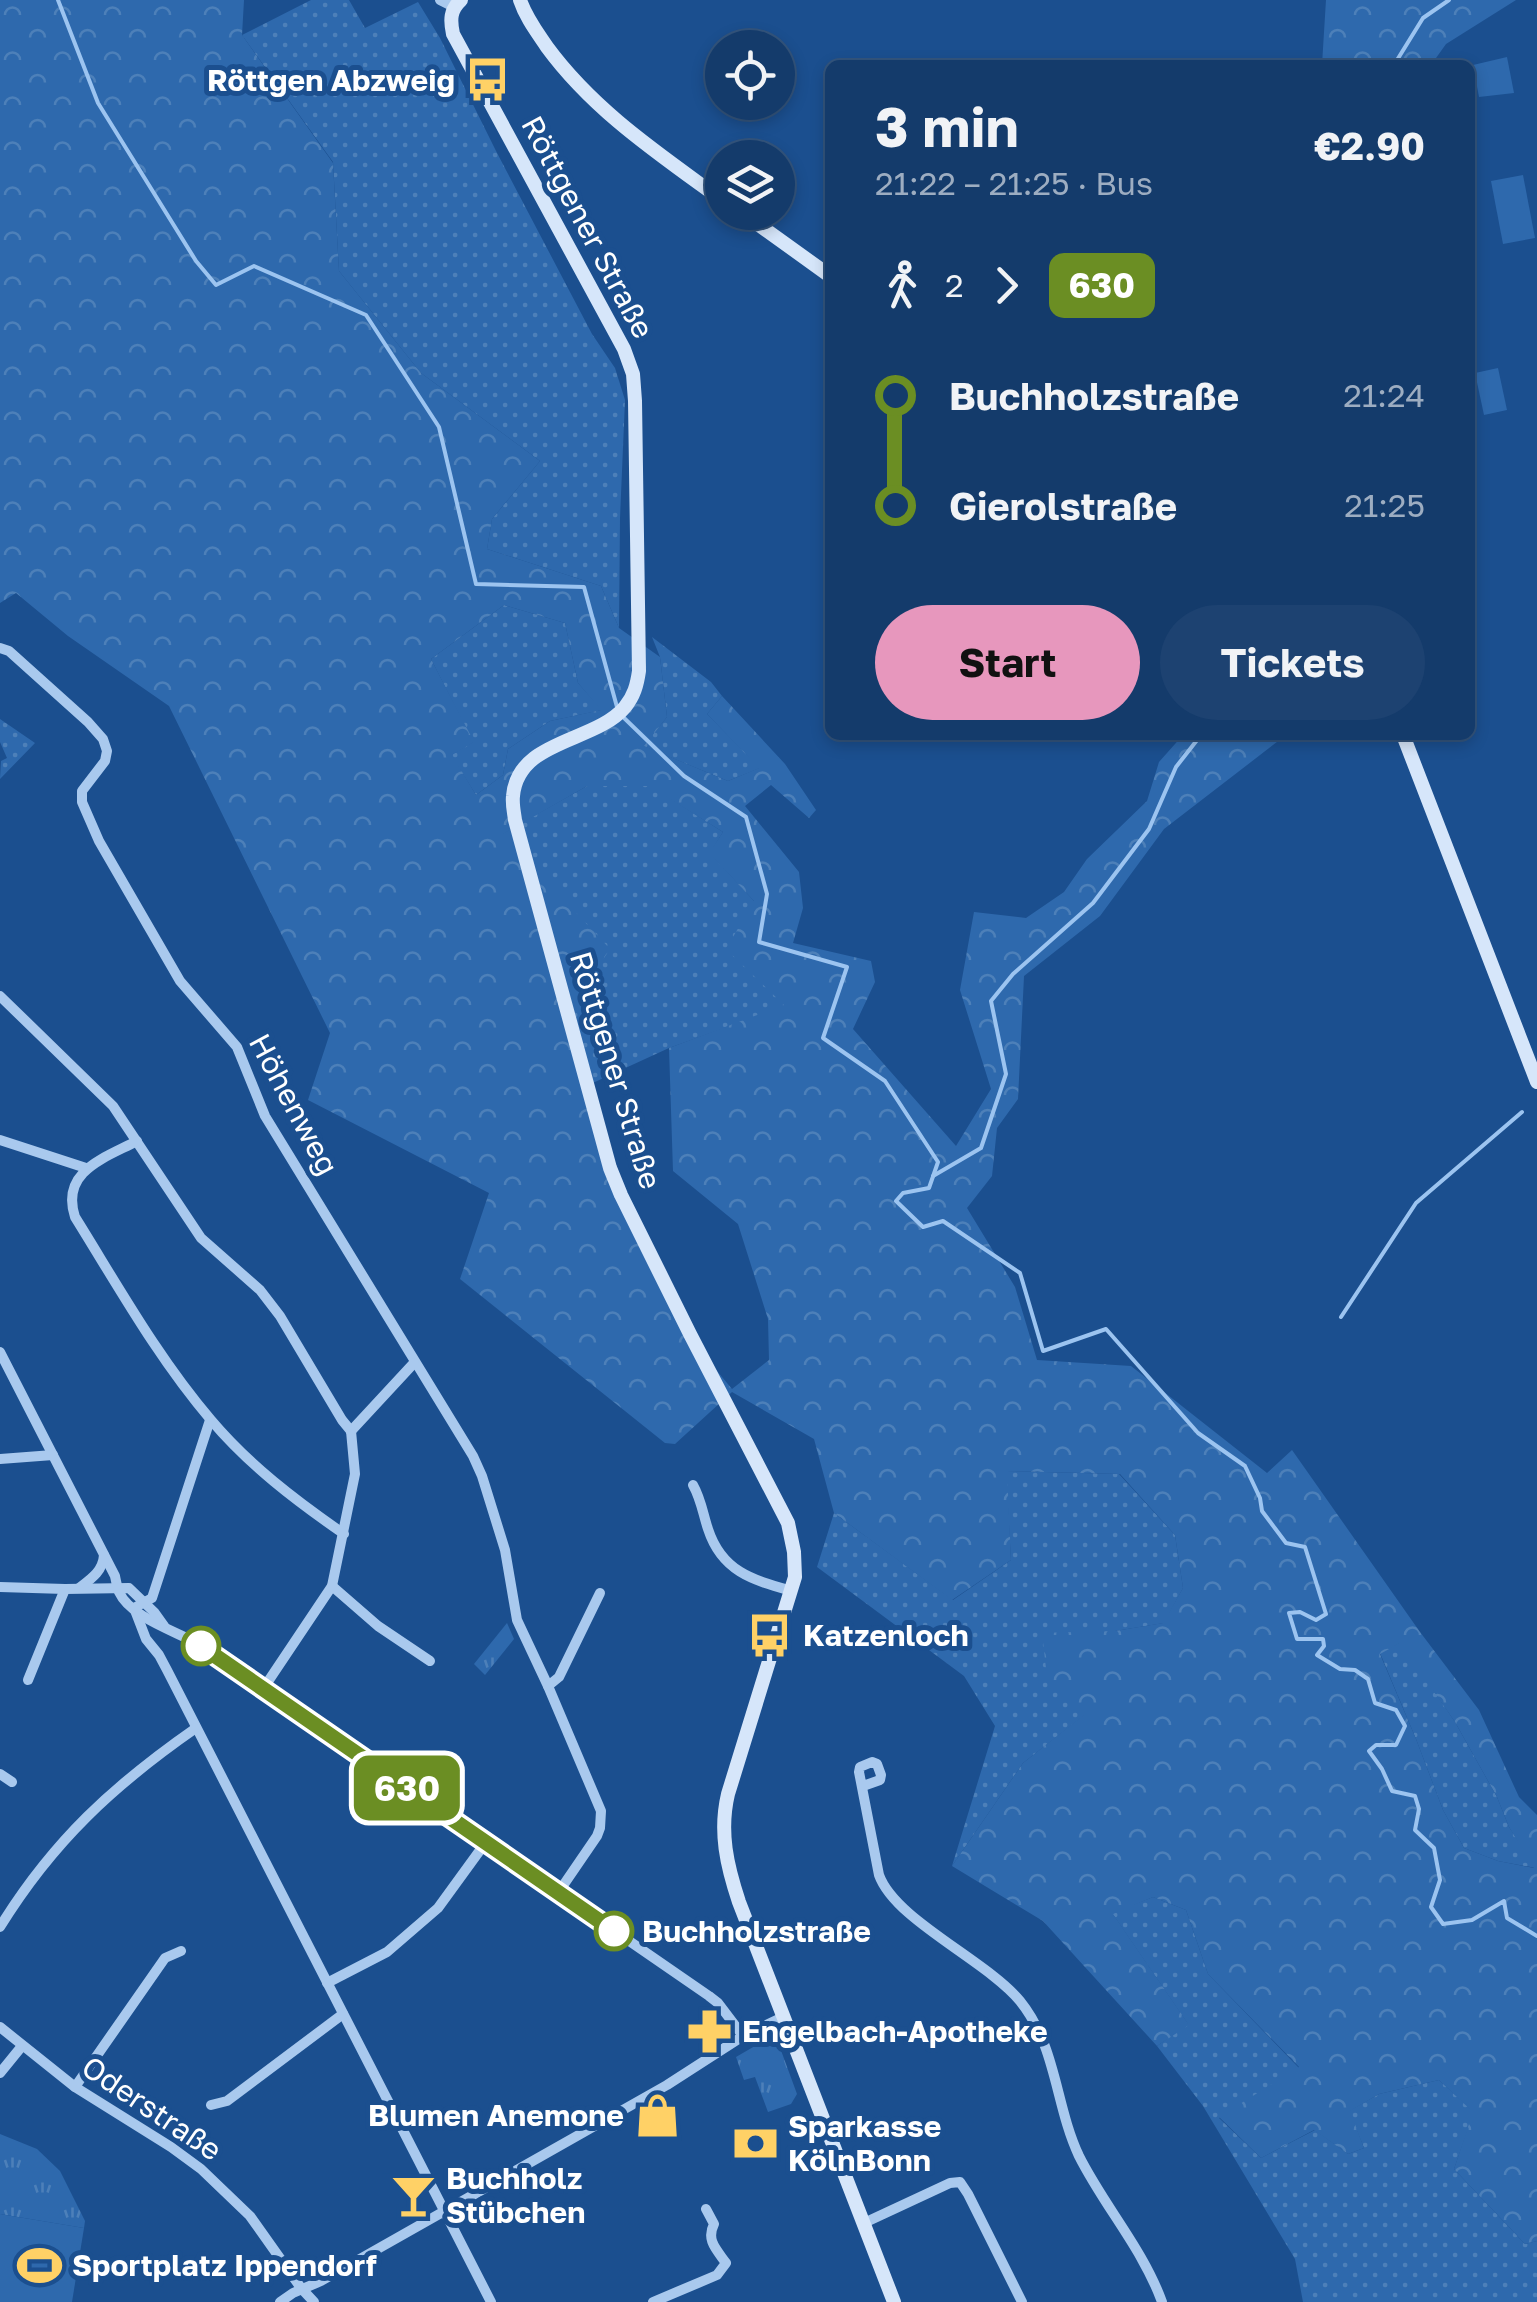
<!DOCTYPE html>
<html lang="en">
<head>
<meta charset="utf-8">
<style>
	:root { --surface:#143b6b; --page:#1d4271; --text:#f1f3f6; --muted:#9dadc1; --line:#33557e; --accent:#e797bd }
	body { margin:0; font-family:"Golos Text",sans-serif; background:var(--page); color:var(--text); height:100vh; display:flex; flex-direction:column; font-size:38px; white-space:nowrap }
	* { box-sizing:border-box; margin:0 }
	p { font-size:32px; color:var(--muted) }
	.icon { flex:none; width:55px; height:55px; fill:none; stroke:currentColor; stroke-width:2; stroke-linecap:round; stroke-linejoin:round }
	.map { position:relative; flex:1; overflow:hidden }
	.side { position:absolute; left:825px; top:60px; width:650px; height:680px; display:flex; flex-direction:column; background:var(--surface); border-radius:15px; box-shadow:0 5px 15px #0003,0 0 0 2px var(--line) }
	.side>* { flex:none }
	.badge { padding:0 20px; border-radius:15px; font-size:35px; line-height:65px }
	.fabs { position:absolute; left:705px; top:30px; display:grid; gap:20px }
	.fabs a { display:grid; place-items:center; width:90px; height:90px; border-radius:50%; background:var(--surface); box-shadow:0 5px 15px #0003,0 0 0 2px var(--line); font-size:50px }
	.map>.badge { position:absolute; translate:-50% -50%; box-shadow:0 0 0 5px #fff }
	.legs { display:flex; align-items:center; gap:15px; height:110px; padding:0 50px; font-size:32px }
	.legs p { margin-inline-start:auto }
	.overview { display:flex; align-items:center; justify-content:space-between; height:170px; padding:0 50px }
	h1 { font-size:55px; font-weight:700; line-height:75px }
	.action { display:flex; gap:20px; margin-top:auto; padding:20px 50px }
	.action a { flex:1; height:115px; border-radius:60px; background:var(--accent); color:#111; font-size:40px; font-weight:700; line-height:115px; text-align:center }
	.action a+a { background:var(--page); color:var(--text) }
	ul { padding:0 50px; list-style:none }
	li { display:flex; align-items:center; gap:35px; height:110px; font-size:38px }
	li i { display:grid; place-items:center; width:15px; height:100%; margin:0 12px; background:currentColor }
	li i::after { content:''; width:25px; height:25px; margin:-12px; border:8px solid; border-radius:50%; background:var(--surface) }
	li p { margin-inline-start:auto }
	li:first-child i { background:linear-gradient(#0000 50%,currentColor 0) }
	li:last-child i { background:linear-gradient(currentColor 50%,#0000 0) }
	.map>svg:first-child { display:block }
</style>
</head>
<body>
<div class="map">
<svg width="1537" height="2302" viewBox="0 0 1537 2302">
	<defs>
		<pattern id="grass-dots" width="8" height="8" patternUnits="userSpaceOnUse" patternTransform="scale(2.5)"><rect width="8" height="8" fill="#2e69ad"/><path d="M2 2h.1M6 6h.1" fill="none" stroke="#4d80b9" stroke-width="1.8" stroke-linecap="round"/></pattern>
		<pattern id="forest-crowns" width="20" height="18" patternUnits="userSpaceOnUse" patternTransform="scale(2.5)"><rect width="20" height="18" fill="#2e69ad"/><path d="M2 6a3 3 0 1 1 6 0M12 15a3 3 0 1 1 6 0" fill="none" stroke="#4d80b9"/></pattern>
		<pattern id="park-tufts" width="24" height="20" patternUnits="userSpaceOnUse" patternTransform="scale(2.5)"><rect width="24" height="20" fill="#2e69ad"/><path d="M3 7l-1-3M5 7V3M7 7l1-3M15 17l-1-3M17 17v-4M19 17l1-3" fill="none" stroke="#4d80b9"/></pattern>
	</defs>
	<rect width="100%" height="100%" fill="#1b4f8f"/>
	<g fill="url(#grass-dots)">
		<path d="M311,0H349L365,28L418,2L440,38L496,151L592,334L615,368L625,400L620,518L619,628L601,586L487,549L492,519L540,461L421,373L339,271L333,162L242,35Z"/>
		<path d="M504,605L565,623L578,683L602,710L550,721L508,749L503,775L476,795L451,755L473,742L431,659Z"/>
		<path d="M652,637L711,682L722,696L707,714L760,768L728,781L643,746L667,717L660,657Z"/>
		<path d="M0,719L35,743L0,779L1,761L7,758L0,742Z"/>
		<path d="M649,785L723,832L710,853L754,901L785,1006L669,1048L584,1087L502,834L587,786Z"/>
		<path d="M1006,1471L1119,1474L1175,1535L1183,1588L1164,1623L1115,1631L1086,1714L1023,1763L952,1866L995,1726L964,1676L817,1567L834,1513L953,1600L1011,1560Z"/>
		<path d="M1401,1642L1455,1722L1497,1797L1509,1827L1536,1868L1498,1861L1464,1848L1443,1810L1416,1739L1380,1653Z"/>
		<path d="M1153,1897L1186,1910L1208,1974L1299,2068L1219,2118L1261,2158L1315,2130L1348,2154L1364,2148L1349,2111L1379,2094L1439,2080L1474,2112L1454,2169L1525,2244L1537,2241V2302H1303L1295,2259L1203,2106L1157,2046L1188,2024L1112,1913Z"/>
	</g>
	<g fill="url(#forest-crowns)" fill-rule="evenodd">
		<path d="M0,0H244L242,35L333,163L339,271L421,373L540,461L492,519L487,549L601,586L619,628L660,657L667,717L644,746L728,781L759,768L707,714L722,696L785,764L816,810L809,818L771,785L745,806L799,872L803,908L793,943L871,961L875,982L853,1029L956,1146L991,1089L960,990L974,912L1026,918L1064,892L1087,859L1147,801L1159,762L1183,735H1286L1164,829L1100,916L1024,976L1018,1099L997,1128L992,1176L967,1208L1015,1287L1037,1360L1131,1366L1267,1473L1292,1450L1420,1632L1479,1710L1519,1797L1537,1815V2241L1525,2244L1454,2169L1473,2112L1439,2080L1379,2094L1350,2111L1364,2148L1348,2154L1314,2130L1261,2158L1219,2117L1299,2067L1208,1974L1186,1910L1153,1897L1113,1914L1189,2025L1157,2046L1043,1921L952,1866L1023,1763L1085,1714L1048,1686L1042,1633L1115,1631L1163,1623L1183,1588L1175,1535L1120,1474L1007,1471L1011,1560L952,1600L834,1513L814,1439L732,1392L675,1444L665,1443L460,1279L489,1193L308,1100L330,1033L169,706L68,636L16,593L0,603ZM504,605L565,623L578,683L601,710L550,721L508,749L503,775L476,795L452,755L474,742L431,659ZM587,786H649L723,832L709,853L754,901L726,949L784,1005L669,1048L673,1171L738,1224L768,1319L769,1360L732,1389L692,1341L608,1174L564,1018L610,949L503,834ZM1400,1643L1455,1722L1497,1797L1509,1827L1534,1868L1498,1861L1464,1848L1443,1810L1416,1739L1380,1654Z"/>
		<path d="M1326,0H1516L1446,44L1431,65H1322Z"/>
	</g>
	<g fill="url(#park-tufts)">
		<path d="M507,1623L514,1639L485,1675L474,1664Z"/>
		<path d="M767,2039L774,2040L779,2045L797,2094L791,2104L768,2112L755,2077L744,2080L736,2057Z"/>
		<path d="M0,2134L37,2149L60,2171L85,2221L84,2228L0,2214Z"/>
	</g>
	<g fill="#2e69ad">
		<path d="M1507,57L1514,93L1479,97L1473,65Z"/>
		<path d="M1523,175L1535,238L1503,244L1491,181Z"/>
		<path d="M1498,368L1507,410L1484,415L1475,373Z"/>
		<path d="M0,2214L84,2228L72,2302H0Z"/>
	</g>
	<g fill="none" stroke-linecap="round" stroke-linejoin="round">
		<g stroke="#9cc4f0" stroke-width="4">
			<path d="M58,0L98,103L196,261L216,285L254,266L366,315L439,427L476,584L584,587L617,707"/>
			<path d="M1394,65L1423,18L1449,0"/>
			<path d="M621,715L684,776L746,817L767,894L759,942L847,967L823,1038L885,1081L938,1162L929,1188L903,1193L896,1201L923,1227L943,1221L1020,1273L1043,1351L1106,1329L1198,1433L1245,1466L1260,1498L1262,1511L1286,1543L1305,1547L1326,1614L1316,1620L1300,1612L1289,1613L1297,1639H1323L1324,1646L1317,1655L1340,1669L1355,1670L1368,1679L1375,1703L1396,1710L1405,1726L1396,1745H1376L1369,1751L1382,1769L1392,1791L1415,1796L1419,1809L1415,1830L1434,1848L1440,1880L1431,1907L1443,1924L1472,1920L1504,1901L1507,1918L1537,1936"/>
			<path d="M933,1176L981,1148L1006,1074L991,1001L1013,974L1093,903L1149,829L1176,767L1201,735"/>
			<path d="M1341,1317L1416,1203L1522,1112"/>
		</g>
		<g stroke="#a9c9ee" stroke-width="10">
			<path d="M440,0L454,7"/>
			<path d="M0,648L9,651L88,722L103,739L107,751L105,761L82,791V802L99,841L180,981L237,1047L265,1116L473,1456L482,1476L505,1550L517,1620L548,1686L601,1811L600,1828L597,1836L558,1893"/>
			<path d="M0,996L113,1106L201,1238L260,1290L280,1316L342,1420L351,1431"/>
			<path d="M0,1140L86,1168"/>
			<path d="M137,1141C105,1158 60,1171 75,1217C118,1286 158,1358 211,1420C249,1465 295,1500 344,1534"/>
			<path d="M0,1352L115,1576C116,1581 117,1587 119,1592C131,1618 176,1631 200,1645L709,1996L718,2003L743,2036"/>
			<path d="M351,1431L414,1363"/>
			<path d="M0,1459L53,1455"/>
			<path d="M693,1485C701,1499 703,1514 708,1529C722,1572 753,1580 792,1591"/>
			<path d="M332,1586L378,1626L430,1661"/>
			<path d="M0,1587L65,1589L129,1588L154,1612L164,1626"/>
			<path d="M79,1588C91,1579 103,1571 104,1555"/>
			<path d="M134,1608L152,1598L210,1420"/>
			<path d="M136,1613L146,1639L159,1655L167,1670L491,2302"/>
			<path d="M28,1680L65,1589"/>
			<path d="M548,1686L559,1677L600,1593"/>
			<path d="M263,1689L332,1586L355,1474L351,1431"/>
			<path d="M0,1774L12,1782"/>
			<path d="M863,1786L880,1780L881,1775L877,1764L872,1762L860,1767L859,1772L879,1875C895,1920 986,1960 1020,2001C1057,2047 1055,2105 1079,2156C1104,2206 1143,2249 1162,2302"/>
			<path d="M0,1927C53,1841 114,1785 196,1728"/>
			<path d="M327,1983L387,1952L438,1908L486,1842"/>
			<path d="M0,2027L75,2087L171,2147L201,2169L250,2216L301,2288L314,2302"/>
			<path d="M0,2073L22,2046"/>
			<path d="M75,2087L165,1958L181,1951"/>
			<path d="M211,2105L227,2101L343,2014"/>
			<path d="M864,2223L950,2183L960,2182L968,2194L1022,2302"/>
			<path d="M280,2302L293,2293L321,2281L667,2085L743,2036L783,2017"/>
			<path d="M653,2302L717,2275L726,2263C716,2249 706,2240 714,2224L706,2209"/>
		</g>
		<g stroke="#d6e6fa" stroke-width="14">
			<path d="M461,0C450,10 450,20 453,34L624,349L633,374L635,401L639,671C637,685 634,696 625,707C595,743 518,739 513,796C512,804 514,812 515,820L610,1168L621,1195L690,1334L788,1523L794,1552L795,1577L728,1794C719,1832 727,1866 739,1902L894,2302"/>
			<path d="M520,0C526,18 537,32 547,47C594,111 659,154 722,200"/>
			<path d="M741,212L830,276"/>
			<path d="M1403,735L1537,1082"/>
		</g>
	</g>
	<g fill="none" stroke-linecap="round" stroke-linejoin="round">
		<defs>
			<path id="line-1" d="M201,1646L614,1931"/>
		</defs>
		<use href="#line-1" stroke="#fff" stroke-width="22"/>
		<use href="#line-1" stroke="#6b8e23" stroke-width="15"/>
	</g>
	<defs>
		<symbol id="bus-bare" viewBox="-9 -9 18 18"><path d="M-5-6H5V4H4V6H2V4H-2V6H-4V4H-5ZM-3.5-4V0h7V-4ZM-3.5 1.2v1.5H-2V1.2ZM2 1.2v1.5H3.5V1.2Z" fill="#ffd166" stroke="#1b4f8f" stroke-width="2.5" paint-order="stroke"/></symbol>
		<symbol id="pharmacy-bare" viewBox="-9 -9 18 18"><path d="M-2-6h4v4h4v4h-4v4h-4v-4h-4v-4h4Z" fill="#ffd166" stroke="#1b4f8f" stroke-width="2.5" paint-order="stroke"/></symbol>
		<symbol id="shop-bare" viewBox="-9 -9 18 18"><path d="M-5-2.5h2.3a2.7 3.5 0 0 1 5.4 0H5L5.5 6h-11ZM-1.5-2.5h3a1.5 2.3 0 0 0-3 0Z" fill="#ffd166" stroke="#1b4f8f" stroke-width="2.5" paint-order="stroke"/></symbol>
		<symbol id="bank-bare" viewBox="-9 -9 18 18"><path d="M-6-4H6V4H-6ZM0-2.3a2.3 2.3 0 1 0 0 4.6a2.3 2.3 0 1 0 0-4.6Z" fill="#ffd166" stroke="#1b4f8f" stroke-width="2.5" paint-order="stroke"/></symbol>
		<symbol id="bar-bare" viewBox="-9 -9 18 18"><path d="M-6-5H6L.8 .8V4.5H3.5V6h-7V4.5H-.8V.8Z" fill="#ffd166" stroke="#1b4f8f" stroke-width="2.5" paint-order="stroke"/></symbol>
		<symbol id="stadium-bare" viewBox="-9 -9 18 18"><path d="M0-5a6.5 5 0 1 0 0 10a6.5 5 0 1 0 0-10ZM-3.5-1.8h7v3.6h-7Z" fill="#ffd166" stroke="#1b4f8f" stroke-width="2.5" paint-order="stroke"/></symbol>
	</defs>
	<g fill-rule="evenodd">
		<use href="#bus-bare" x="456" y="48" width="63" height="63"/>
		<use href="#bus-bare" x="738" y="1604" width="63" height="63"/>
		<use href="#pharmacy-bare" x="678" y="2000" width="63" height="63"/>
		<use href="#shop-bare" x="626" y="2084" width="63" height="63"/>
		<use href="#bank-bare" x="724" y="2112" width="63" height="63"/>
		<use href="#bar-bare" x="382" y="2164" width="63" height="63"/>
		<use href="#stadium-bare" x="8" y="2234" width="63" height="63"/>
	</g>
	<g fill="#fff" stroke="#6b8e23" stroke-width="5">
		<circle cx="201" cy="1646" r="18"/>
		<circle cx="614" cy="1931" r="18"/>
	</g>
	<g text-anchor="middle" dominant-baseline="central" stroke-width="10" stroke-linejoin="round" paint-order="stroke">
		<g font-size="30" font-weight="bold" fill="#fff" stroke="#1b4f8f" text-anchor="start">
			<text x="455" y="80" text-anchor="end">Röttgen Abzweig</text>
			<text x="803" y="1635">Katzenloch</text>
			<text x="742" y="2031">Engelbach-Apotheke</text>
			<text x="624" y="2115" text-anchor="end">Blumen Anemone</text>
			<text x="788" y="2126">Sparkasse<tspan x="788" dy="34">KölnBonn</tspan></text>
			<text x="446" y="2178">Buchholz<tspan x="446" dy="34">Stübchen</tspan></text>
			<text x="72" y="2265">Sportplatz Ippendorf</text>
		</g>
		<g font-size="30" fill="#fff" stroke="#1b4f8f">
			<text transform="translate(588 227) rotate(62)">Röttgener Straße</text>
			<text transform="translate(616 1070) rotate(73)">Röttgener Straße</text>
			<text transform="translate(294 1104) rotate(62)">Höhenweg</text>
			<text transform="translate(152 2108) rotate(34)">Oderstraße</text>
		</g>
		<g font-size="30" font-weight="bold" fill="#fff" stroke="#1b4f8f" text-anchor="start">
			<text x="642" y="1931">Buchholzstraße</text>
		</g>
	</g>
</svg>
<div class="fabs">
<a><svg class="icon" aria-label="locate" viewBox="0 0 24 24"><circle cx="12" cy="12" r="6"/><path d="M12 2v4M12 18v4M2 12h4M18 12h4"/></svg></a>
<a><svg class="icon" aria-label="layers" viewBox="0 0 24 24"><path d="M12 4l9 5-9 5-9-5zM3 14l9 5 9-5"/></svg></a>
</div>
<b class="badge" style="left:407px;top:1788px;background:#6b8e23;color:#fff">630</b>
<section class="side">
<div class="overview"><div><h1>3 min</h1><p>21:22 – 21:25 · Bus</p></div><b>€2.90</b></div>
<div class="legs"><svg class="icon" aria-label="walk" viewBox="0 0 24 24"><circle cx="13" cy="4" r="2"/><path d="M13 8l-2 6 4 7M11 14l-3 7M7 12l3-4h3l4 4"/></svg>2<svg class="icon" aria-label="forward" viewBox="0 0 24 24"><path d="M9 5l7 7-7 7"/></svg><b class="badge" style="background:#6b8e23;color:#fff">630</b></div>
<ul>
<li><i style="color:#6b8e23"></i><b>Buchholzstraße</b><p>21:24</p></li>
<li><i style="color:#6b8e23"></i><b>Gierolstraße</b><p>21:25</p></li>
</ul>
<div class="action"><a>Start</a><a>Tickets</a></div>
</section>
</div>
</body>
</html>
